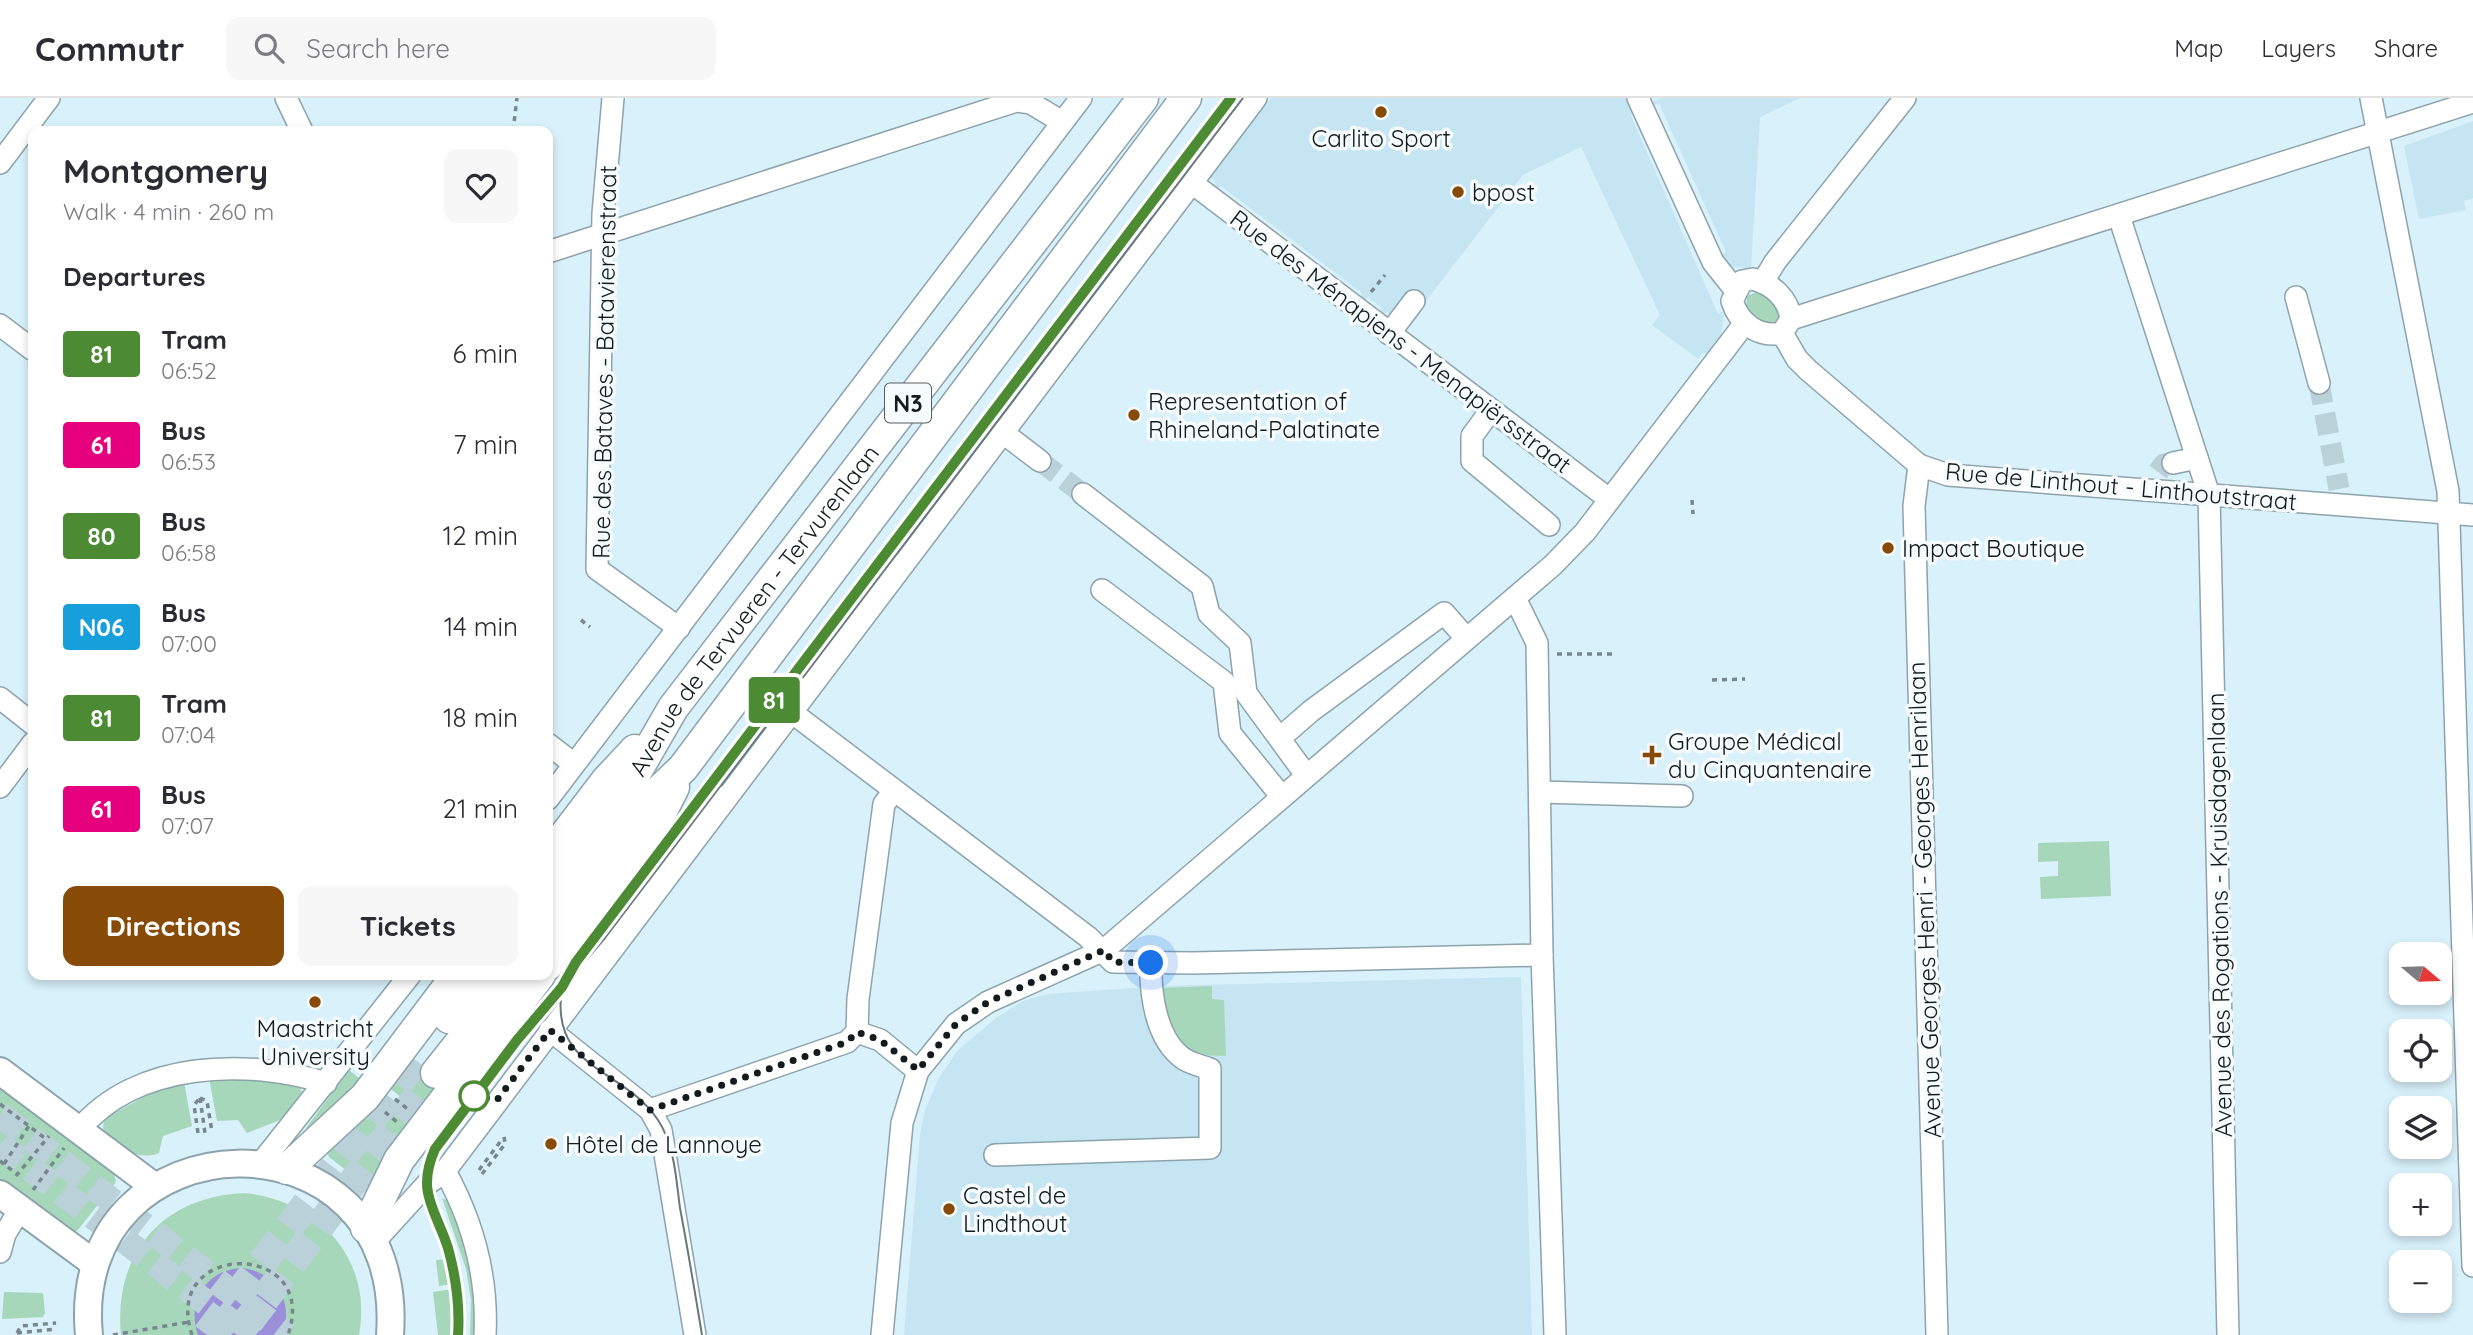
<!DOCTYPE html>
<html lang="en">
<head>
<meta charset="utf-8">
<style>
	:root { --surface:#fff; --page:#f7f7f7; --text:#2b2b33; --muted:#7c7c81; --line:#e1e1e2; --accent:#874b07 }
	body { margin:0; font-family:Quicksand,sans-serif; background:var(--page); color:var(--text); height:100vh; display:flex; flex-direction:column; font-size:26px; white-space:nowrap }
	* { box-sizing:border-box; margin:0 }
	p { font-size:23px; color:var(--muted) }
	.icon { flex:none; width:38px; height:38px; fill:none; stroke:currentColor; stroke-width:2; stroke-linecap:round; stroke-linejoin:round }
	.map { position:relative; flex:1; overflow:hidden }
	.drawer { position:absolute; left:28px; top:28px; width:525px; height:854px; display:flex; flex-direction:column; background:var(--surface); border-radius:14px; box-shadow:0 4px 10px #0003 }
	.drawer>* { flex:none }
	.badge { padding:0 14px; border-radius:5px; font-size:24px; line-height:46px }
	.needle { width:46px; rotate:109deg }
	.buttons { position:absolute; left:2389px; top:844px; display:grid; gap:14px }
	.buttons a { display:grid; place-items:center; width:63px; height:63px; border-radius:14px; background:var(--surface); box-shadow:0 4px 10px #0003; font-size:35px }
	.you { position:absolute; width:35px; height:35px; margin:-18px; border:5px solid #fff; border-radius:50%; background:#1a73e8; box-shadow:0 0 0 10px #1a73e833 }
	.map>.badge { position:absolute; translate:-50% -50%; box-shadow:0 0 0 4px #fff }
	h2 { padding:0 35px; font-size:26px; line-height:63px }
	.round { display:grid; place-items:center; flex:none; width:74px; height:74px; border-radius:14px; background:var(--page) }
	.overview { display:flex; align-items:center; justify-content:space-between; height:119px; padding:0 35px }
	h1 { font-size:33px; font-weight:800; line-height:52px }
	.primary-button { display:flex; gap:14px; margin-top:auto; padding:14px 35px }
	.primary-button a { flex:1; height:80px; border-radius:14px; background:var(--accent); color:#fff; font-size:28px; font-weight:800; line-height:80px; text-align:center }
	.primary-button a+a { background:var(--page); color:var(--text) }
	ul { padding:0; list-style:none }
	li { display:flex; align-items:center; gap:21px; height:91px; padding:0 35px }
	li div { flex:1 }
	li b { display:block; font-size:26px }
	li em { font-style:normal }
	li .badge { min-width:77px; font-weight:700; text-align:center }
	header { display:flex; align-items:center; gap:42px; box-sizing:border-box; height:98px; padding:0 35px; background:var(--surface); border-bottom:2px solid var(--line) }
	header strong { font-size:33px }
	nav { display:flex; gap:38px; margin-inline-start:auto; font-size:24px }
	.search { width:490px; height:63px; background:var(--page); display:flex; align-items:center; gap:18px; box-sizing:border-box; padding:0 24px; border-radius:14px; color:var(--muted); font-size:26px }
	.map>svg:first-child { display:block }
</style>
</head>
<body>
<header>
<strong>Commutr</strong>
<div class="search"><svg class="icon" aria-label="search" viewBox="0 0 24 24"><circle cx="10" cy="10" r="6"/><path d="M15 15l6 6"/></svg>Search here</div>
<nav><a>Map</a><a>Layers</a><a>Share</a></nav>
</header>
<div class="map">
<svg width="2473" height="1237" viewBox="0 0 2473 1237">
	<rect width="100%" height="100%" fill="#d9f1fb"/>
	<g fill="#c5e5f2">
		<path d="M1271,0H1629L1636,15L1631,18L1718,216L1724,213L1721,239L1708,257L1703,254L1698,261L1652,227L1660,217L1581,49L1523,77L1406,229L1387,214L1383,218L1379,215L1382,210L1368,199L1364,203L1360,200L1362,195L1221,88L1217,92L1213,88L1216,84L1208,78L1245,24L1250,28Z"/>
		<path d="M1662,0H1800L1760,19L1751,170L1732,169L1724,163L1721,157L1726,154L1659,5L1654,7L1653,4Z"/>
		<path d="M2473,23V100L2464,103L2466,112L2419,121L2404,48Z"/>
		<path d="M1521,879L1532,1237H904L920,1037L925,1012L939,980L957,953L996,920L1023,903L1047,896L1160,888Z"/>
	</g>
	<g fill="#a6d7ba">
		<path d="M1759,193L1776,205L1780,217L1775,224H1762L1746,210L1747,198Z"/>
		<path d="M2109,743L2111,798L2041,801L2040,779L2058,778V763L2038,764V745Z"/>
		<path d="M1212,888V901L1224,902L1226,958L1187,957L1173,944L1162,890Z"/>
		<path d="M404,958L443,989L423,1016L383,985Z"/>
		<path d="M349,972L365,985L306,1036V1030Z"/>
		<path d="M230,978L300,988L302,995L280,1022L247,1035L238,1022L217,1023L209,980Z"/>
		<path d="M184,984L192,1028L163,1038L159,1055C137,1064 118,1048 103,1031L104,1021L147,997Z"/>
		<path d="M0,986L114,1076L116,1084L77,1133H72L0,1084Z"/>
		<path d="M377,994L417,1024L369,1090L329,1059L326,1053Z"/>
		<path d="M245,1095C318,1103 373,1160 359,1237H121C113,1155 163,1098 245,1095Z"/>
		<path d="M442,1100L450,1104L472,1156L477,1237H470L471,1202L466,1171Z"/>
		<path d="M446,1161L452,1186L439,1188L436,1162Z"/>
		<path d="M453,1191V1237H438L433,1194Z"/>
		<path d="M4,1194L43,1195L45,1215L43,1219L2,1221Z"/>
	</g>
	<path fill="#9a90da" d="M241,1170C276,1173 295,1205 282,1237H198C186,1204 206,1172 241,1170Z"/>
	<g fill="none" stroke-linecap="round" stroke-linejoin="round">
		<g stroke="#bbd1da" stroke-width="21" stroke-dasharray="21 10" stroke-linecap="butt">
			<path d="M2319,285L2339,391"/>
			<path d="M1040,363L1083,396"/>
			<path d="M2158,374L2164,366L2173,365"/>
		</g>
		<g stroke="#bbd1da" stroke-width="26" stroke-dasharray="26 13" stroke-linecap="butt">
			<path d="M0,1017L287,1237"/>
			<path d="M0,1047L248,1237"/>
		</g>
		<g stroke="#bbd1da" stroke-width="30" stroke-dasharray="30 15" stroke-linecap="butt">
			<path d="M207,1237L417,961"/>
			<path d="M237,1237L436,975"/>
		</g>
		<defs>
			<g id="minor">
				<path d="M286,0L302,33"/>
				<path d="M613,0L603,116L597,471L679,530"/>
				<path d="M1638,0L1713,164L1736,193"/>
				<path d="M2371,0L2448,393L2473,1168"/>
				<path d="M0,65L49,0"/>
				<path d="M1192,85L1609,401"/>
				<path d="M1155,109L1233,6"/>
				<path d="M2119,118L2209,397L2228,1237"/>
				<path d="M548,154L1016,3L1031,5L1062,24"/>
				<path d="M1753,181C1773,187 1788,200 1791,221L1782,235C1758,240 1739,225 1732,203L1742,183Z"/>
				<path d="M1763,184L1775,164L1905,0"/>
				<path d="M2296,199L2319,285"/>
				<path d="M1791,221L2473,4"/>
				<path d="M0,227L33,252"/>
				<path d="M1782,235L1797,261L1808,272L1919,367L1948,377L2473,417"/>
				<path d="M1389,236L1414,203"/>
				<path d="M1491,312L1472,338V363L1549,427"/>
				<path d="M1002,334L1040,363"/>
				<path d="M2173,365L2197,360"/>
				<path d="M1919,367L1914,408L1937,1237"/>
				<path d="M1083,396L1202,488L1209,516L1240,545L1246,595L1306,677"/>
				<path d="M1102,492L1224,584L1230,635L1282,699"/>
				<path d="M1515,500L1537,545L1542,857L1555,1237"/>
				<path d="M0,600L33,626"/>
				<path d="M774,610L888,460"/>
				<path d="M790,613L1088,839L1113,864L1192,865L1542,857"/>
				<path d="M1280,640L1311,613L1444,515L1466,540"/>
				<path d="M548,646L574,666"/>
				<path d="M0,689L33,645"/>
				<path d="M1540,694L1682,698"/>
				<path d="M548,701L1081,0"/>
				<path d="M571,893L579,867L590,851L712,692"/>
				<path d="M550,932L650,1012L661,1032L695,1237"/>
				<path d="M857,934L858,901L884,706L893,694"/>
				<path d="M650,1012L847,944L857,934L880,942L918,973"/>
				<path d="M79,1032C135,963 248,960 326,985"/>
				<path d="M995,1057L1210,1050V971C1202,968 1192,966 1184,961C1156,942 1150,896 1151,865"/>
				<path d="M261,1065L410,877"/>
				<path d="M445,1073C473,1124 488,1178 485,1237"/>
				<path d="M374,1144L426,1087L445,1073L1256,0"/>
				<path d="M0,1154L5,1136L20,1111"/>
				<path d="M882,1237L902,1025L918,973L956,926L988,904L1104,852L1553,467L1585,434L1745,225"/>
			</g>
			<g id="major">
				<path d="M0,973L155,1089"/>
				<path d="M0,1096L95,1166"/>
				<path d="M89,1237C67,1014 407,1003 390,1237"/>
			</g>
			<g id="highway">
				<path d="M548,759L606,683L635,652"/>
				<path id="s1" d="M548,795L623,697L673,610L1143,0"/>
				<path d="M548,832L639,712L683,670L1186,0"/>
				<path d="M548,867L655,727L674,689"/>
				<path d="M449,920L484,877"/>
				<path d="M436,975L514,877"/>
				<path d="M287,1071L365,999L457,877"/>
				<path d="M366,1130L399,1062L540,877"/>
			</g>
		</defs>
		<use href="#minor" stroke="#8da3ac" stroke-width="24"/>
		<use href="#major" stroke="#8da3ac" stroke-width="30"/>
		<use href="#highway" stroke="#8da3ac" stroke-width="33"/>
		<g stroke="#76878d" stroke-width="3.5" stroke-dasharray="5 5" stroke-linecap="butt">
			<path d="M513,33L517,0"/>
			<path d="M1371,194L1385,177"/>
			<path d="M1692,402L1693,416"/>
			<path d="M581,522L590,529"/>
			<path d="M1557,556H1614"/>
			<path d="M1712,582L1745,581"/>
			<path d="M200,1000L207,1003L212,1034"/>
			<path d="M200,1000L205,1035"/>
			<path d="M395,1001L409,1012"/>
			<path d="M0,1006L46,1041"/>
			<path d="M385,1014L398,1025"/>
			<path d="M198,1035L194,1007L200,1000"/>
			<path d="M0,1063L18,1077"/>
			<path d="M4,1066L29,1028"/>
			<path d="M479,1072L503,1040"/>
			<path d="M482,1076L505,1046L504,1038"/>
			<path d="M16,1078L49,1038"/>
			<path d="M33,1092L64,1050"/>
			<path d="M17,1235L21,1228L56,1225"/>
			<path d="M17,1235L56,1231"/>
			<path d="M113,1237L189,1224"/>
			<path d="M192,1237C160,1142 321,1142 288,1237"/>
		</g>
		<use href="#minor" stroke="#fff" stroke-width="21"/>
		<use href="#major" stroke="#fff" stroke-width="26"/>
		<use href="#highway" stroke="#fff" stroke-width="30"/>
		<g stroke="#68787e" stroke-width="2">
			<path d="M562,889C549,973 622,968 658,1022C675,1048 676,1081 680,1110C688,1152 695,1195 702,1237"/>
			<path d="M458,1237C460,1205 456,1175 446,1145C434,1106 417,1093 435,1051L517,942L605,840L1243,0"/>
		</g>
	</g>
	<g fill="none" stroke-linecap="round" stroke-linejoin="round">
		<defs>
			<path id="line" d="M458,1237C460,1207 456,1179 448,1150C435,1110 416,1094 435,1051L517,942L562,889L576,864L1231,0"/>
		</defs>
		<use href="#line" stroke="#fff" stroke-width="16"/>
		<use href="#line" stroke="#4c8b33" stroke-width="10"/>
		<path stroke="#121b1e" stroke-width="7" stroke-dasharray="0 12.6" d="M474,998L497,1002L550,932L650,1012L847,944L857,934L880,942L918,972L956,926L988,904L1104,852L1113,864L1151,865"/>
	</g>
	<g fill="#874b07" stroke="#f6fbfd" stroke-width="2.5">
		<circle cx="1381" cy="14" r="7"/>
		<circle cx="1458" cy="94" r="7"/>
		<circle cx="1134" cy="317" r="7"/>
		<circle cx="1888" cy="450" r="7"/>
		<path d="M1648.5 646.5h7v7h7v7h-7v7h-7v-7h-7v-7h7z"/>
		<circle cx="315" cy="904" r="7"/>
		<circle cx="551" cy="1046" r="7"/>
		<circle cx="949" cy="1111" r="7"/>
	</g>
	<circle fill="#fff" stroke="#4c8b33" stroke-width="3.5" cx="474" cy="998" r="14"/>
	<g text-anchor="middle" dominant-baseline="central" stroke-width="7" stroke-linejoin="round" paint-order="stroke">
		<rect fill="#f6fbfd" stroke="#565e61" stroke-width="2" x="885" y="285.5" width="46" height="39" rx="5"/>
		<g font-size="23" font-weight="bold" fill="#121b1e">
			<text x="908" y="305">N3</text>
		</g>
		<g font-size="24" fill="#121b1e" stroke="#f6fbfd" text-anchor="start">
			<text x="1381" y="40" text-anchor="middle">Carlito Sport</text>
			<text x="1472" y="94">bpost</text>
			<text x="1148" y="303">Representation of<tspan x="1148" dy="28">Rhineland-Palatinate</tspan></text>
			<text x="1902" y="450">Impact Boutique</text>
			<text x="1668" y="643">Groupe Médical<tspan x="1668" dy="28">du Cinquantenaire</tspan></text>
			<text x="315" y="930" text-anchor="middle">Maastricht<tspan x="315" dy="28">University</tspan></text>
			<text x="565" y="1046">Hôtel de Lannoye</text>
			<text x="963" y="1097">Castel de<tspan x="963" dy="28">Lindthout</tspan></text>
		</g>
		<g font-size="24" fill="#121b1e" stroke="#f6fbfd">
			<text transform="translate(1401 243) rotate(37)">Rue des Ménapiens - Menapiërsstraat</text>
			<text transform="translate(604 264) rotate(-89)">Rue des Bataves - Batavierenstraat</text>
			<text transform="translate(2121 388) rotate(5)">Rue de Linthout - Linthoutstraat</text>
			<text stroke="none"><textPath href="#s1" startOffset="350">Avenue de Tervueren - Tervurenlaan</textPath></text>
			<text transform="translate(1924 802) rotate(-92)">Avenue Georges Henri - Georges Henrilaan</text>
			<text transform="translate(2219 817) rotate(-91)">Avenue des Rogations - Kruisdagenlaan</text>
		</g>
	</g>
</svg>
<div class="buttons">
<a><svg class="needle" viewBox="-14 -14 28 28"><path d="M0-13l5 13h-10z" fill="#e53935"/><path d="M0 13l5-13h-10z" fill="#7c7c81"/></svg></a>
<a><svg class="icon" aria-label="locate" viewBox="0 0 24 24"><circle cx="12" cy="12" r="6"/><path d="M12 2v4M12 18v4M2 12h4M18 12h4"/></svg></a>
<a><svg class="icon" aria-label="layers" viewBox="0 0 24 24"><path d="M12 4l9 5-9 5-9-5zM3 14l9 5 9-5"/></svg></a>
<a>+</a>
<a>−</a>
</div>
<div class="you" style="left:1151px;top:865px"></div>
<b class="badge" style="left:774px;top:602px;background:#4c8b33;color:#fff">81</b>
<section class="drawer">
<div class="overview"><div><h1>Montgomery</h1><p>Walk · 4 min · 260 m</p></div><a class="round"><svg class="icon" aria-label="heart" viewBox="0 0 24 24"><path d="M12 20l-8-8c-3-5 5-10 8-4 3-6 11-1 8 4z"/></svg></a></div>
<h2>Departures</h2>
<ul>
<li><span class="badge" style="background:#4c8b33;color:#fff">81</span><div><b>Tram</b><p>06:52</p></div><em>6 min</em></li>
<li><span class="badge" style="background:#e6007e;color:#fff">61</span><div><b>Bus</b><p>06:53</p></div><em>7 min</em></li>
<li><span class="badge" style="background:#4c8b33;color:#fff">80</span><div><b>Bus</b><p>06:58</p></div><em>12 min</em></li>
<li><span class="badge" style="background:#169fdb;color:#fff">N06</span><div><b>Bus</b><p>07:00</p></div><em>14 min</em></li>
<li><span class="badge" style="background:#4c8b33;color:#fff">81</span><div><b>Tram</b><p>07:04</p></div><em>18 min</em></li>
<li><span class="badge" style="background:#e6007e;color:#fff">61</span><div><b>Bus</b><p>07:07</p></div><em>21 min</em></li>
</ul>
<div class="primary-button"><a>Directions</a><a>Tickets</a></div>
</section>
</div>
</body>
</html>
